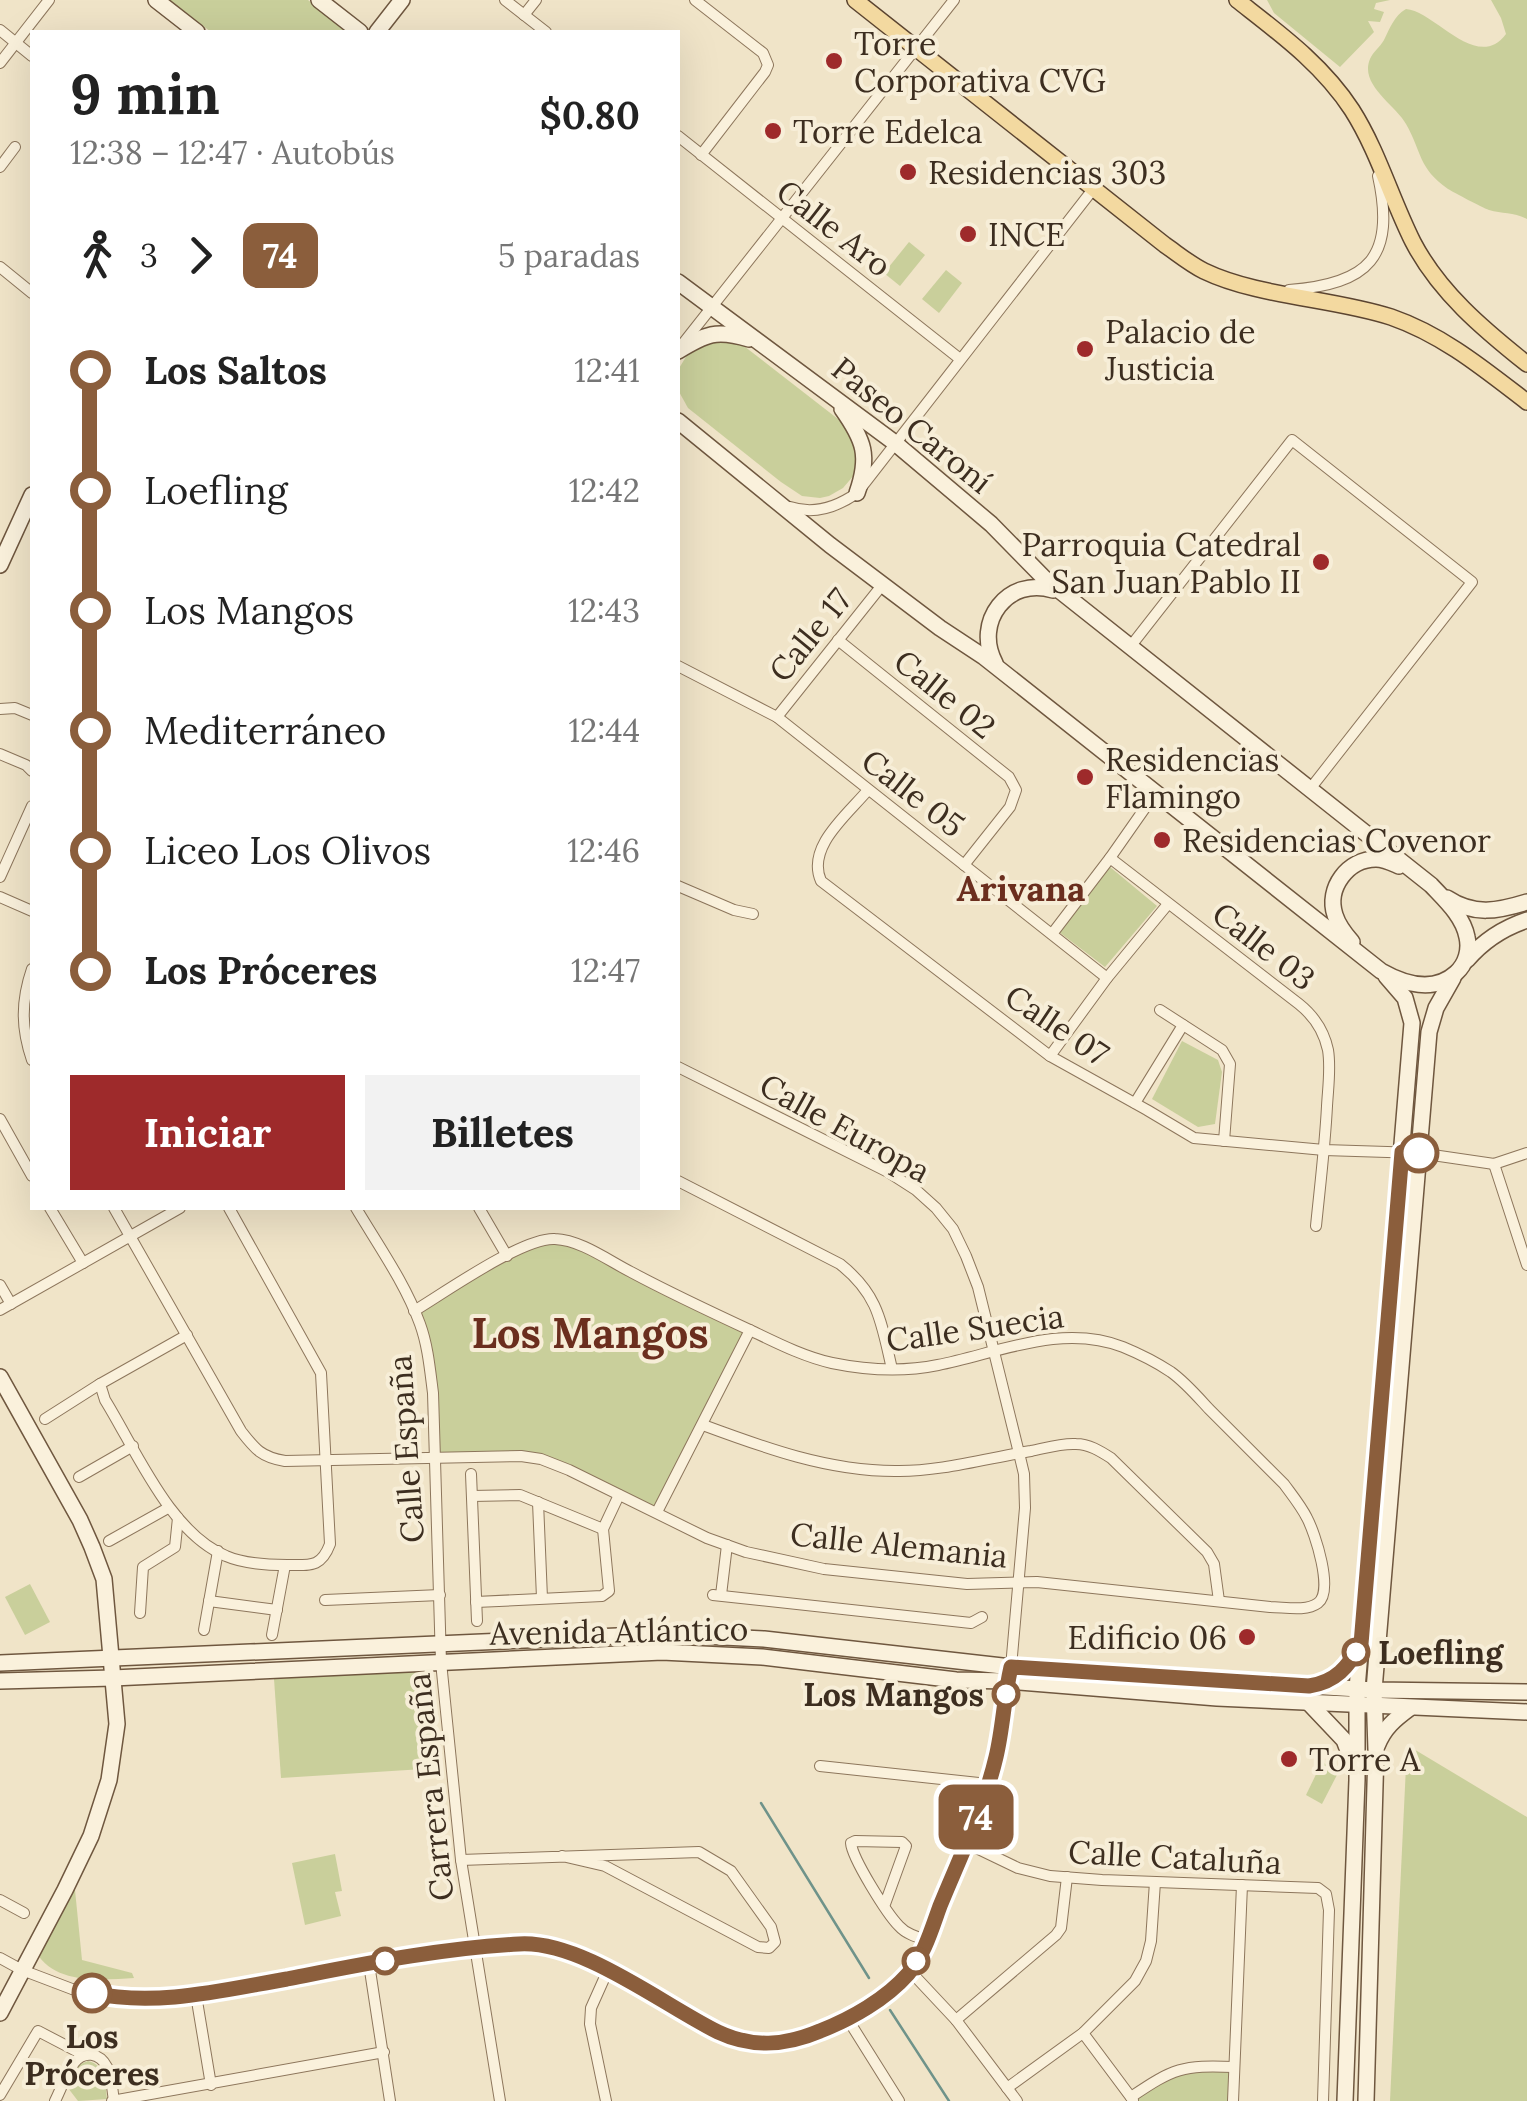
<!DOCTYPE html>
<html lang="es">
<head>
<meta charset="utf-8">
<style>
	:root { --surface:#fff; --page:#f2f2f2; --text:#222; --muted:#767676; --accent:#9e2a2b }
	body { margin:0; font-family:Lora,serif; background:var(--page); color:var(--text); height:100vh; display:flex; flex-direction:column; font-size:38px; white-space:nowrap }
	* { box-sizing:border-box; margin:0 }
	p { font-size:32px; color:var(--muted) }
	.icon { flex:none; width:55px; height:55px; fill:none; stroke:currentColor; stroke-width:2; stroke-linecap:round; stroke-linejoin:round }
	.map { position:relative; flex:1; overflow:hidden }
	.panel { position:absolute; left:30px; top:30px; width:650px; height:1180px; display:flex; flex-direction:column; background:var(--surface); border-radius:0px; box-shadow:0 10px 40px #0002 }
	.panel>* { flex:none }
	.badge { padding:0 20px; border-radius:15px; font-size:35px; line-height:65px }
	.map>.badge { position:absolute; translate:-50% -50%; box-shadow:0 0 0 5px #fff }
	.legs { display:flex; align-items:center; gap:15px; height:110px; padding:0 40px; font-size:32px }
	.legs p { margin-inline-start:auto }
	.overview { display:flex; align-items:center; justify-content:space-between; height:170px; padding:0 40px }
	h1 { font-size:55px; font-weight:800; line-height:75px }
	.cta { display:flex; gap:20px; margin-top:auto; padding:20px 40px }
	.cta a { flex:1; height:115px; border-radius:0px; background:var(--accent); color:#fff; font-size:40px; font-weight:800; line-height:115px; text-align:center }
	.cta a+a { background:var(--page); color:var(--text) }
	ul { padding:0 40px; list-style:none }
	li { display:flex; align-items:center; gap:35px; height:120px; font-size:38px }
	li i { display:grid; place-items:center; width:15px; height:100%; margin:0 12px; background:currentColor }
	li i::after { content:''; width:25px; height:25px; margin:-12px; border:8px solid; border-radius:50%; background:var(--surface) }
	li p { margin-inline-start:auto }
	li:first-child i { background:linear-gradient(#0000 50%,currentColor 0) }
	li:last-child i { background:linear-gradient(currentColor 50%,#0000 0) }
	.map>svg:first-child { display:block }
</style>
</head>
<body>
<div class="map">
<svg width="1527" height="2101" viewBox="0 0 1527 2101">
	<rect width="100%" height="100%" fill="#f0e4c8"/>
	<g fill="#c9cf9b">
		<path d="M170,0H308L349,32H211Z"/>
		<path d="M1267,0H1390L1376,3L1374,9L1384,12L1380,22L1368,21L1374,32L1340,67L1274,13Z"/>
		<path d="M1491,0H1527V219C1514,212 1502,214 1489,210C1481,207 1455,193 1448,189C1418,168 1422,152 1406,124C1396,105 1359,85 1370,59C1373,52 1380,47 1384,40C1390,28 1394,16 1406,9C1435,11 1477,73 1506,34L1501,18Z"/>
		<path d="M909,242L925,255L900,286L884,273Z"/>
		<path d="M946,270L962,283L939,313L922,299Z"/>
		<path d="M711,338L740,343L847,426L859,457L855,474L843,488L829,496L820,498L802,496L781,482L688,408L678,390V370L690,350Z"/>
		<path d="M1110,867L1157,906L1105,967L1059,932Z"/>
		<path d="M1182,1041L1218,1060L1222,1072L1215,1124L1198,1127L1152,1099Z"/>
		<path d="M538,1241H568L750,1330L657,1512L541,1459H435L433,1393L414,1311Z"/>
		<path d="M30,1584L50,1622L25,1635L5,1597Z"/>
		<path d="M432,1669L439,1768L281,1778L274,1679Z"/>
		<path d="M1407,1745L1527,1817V2101H1390Z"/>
		<path d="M1322,1762L1339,1771L1322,1804L1306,1795Z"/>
		<path d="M335,1854L342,1891L335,1892L341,1916L305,1925L292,1863Z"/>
		<path d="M68,1885L75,1890L82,1960L132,1973L134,1978C102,1980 55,1985 36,1952Z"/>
		<path d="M88,2061C107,2066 105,2082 107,2099L78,2101L68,2088L78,2065Z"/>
		<path d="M1230,2070V2101H1139L1136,2097L1183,2071Z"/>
	</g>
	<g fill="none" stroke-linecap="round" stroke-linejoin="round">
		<g stroke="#6f938a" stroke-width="2.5">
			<path d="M761,1803L869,1978"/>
			<path d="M890,2010L949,2101"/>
		</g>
		<defs>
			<g id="street">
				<path d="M505,0L546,32"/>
				<path d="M695,0L763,53L768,65L765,72L701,155"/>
				<path d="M524,15L536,0"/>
				<path d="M0,30L32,56"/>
				<path d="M0,63L49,0"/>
				<path d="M678,136L960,359"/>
				<path d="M0,167L15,147"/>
				<path d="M0,267L32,293"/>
				<path d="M1289,290C1369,284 1396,257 1378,176"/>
				<path d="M681,346L954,0"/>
				<path d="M790,507C814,515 837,507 857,493L1094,188"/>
				<path d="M838,640L1009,777L1016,790L1010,807L964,865"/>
				<path d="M1130,647L1292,440L1472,582L1310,789"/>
				<path d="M678,666L777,717L1107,978"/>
				<path d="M0,709L15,708L32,715"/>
				<path d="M777,717L883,584"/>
				<path d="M0,754L26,765L32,771"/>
				<path d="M868,790C847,815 806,847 821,881L1050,1056L1147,1110L1194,1138L1324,1150L1419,1153L1494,1164L1527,1153"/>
				<path d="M1110,858L1299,1004C1314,1016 1324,1031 1328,1050C1331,1068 1328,1088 1327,1106C1325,1146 1320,1186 1316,1226"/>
				<path d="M0,877L32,806"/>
				<path d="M678,886L734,910L753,914"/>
				<path d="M0,897L32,911"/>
				<path d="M1052,934L1110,858L1145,808"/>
				<path d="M32,969C21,1001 21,1028 32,1060"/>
				<path d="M1160,1010L1222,1050L1230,1064L1224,1141"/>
				<path d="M1050,1056L1107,978L1168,904"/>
				<path d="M1135,1103L1183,1025"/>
				<path d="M0,1119L32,1176"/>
				<path d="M1494,1164L1527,1265"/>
				<path d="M678,1181L840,1264C879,1295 881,1322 892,1369"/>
				<path d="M50,1208L83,1263"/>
				<path d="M114,1208L241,1431C255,1449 261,1457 285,1461L521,1456L541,1459L569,1470L707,1538L746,1552L824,1569L967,1584L1037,1582L1270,1607C1284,1607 1306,1612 1318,1603C1334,1591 1315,1533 1307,1518C1301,1506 1292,1495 1284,1484C1259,1459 1234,1434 1209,1409C1197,1396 1185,1382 1171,1372C1156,1362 1140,1354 1123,1347C1062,1323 998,1353 938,1365C904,1372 866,1370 832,1363C805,1357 779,1344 754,1332C713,1313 672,1294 631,1272C609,1261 581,1240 555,1239C523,1237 444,1293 414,1311"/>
				<path d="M356,1208C378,1245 405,1283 420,1324C428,1346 430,1370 433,1393L441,1662L461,1860L500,2101"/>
				<path d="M479,1208L507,1256"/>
				<path d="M0,1285L11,1304"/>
				<path d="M0,1310L180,1208"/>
				<path d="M187,1335L100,1384L105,1400C136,1450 170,1533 226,1556C244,1564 267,1565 287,1565C310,1565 321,1568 330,1544L321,1373L229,1208"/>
				<path d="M45,1419L100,1384"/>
				<path d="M703,1425C765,1448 828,1471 895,1471C939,1472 988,1458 1031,1451C1046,1448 1061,1443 1076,1444C1089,1444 1100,1451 1111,1458L1207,1552L1214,1564L1219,1601"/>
				<path d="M471,1474L477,1621"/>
				<path d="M79,1477L133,1446"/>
				<path d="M472,1496L520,1495L603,1529"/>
				<path d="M538,1502L542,1598"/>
				<path d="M657,1512L750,1330"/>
				<path d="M109,1541L168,1508"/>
				<path d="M713,1595L971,1623L982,1617"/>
				<path d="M721,1595L727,1545"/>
				<path d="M325,1600L440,1595"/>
				<path d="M209,1601L277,1610"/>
				<path d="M476,1602L602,1596L609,1591L603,1529L619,1495"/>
				<path d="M140,1613L143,1567L175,1547L178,1518"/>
				<path d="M204,1630L218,1551"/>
				<path d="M272,1635L285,1565"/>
				<path d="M820,1766L988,1784"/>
				<path d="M966,1843L1018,1868L1050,1876L1102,1880L1318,1888L1326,1894L1329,1910L1323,2101"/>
				<path d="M461,1860L699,1852L731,1871L771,1927L775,1942L769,1948L758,1947L605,1866L562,1856"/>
				<path d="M0,1900L24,1913"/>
				<path d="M885,1904L906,1846L902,1842L855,1841L851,1843C852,1858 887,1914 899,1926C906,1934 917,1937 927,1940"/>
				<path d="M0,1958L22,1970L72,1989L112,1997L143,1999L196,1995L473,1947L535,1943L555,1947L608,1970L719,2032L747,2043L771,2044L799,2040L836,2025L889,1992L911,1972L927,1940L988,1784L996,1755L1011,1667L1025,1508L1024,1474L1019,1453L978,1287L966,1256L953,1229L936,1208L916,1190L888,1172L678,1067"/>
				<path d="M369,1964L390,2101"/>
				<path d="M911,1972L956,2020L1017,2101"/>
				<path d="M196,1995L211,2085"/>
				<path d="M847,2018L899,2101"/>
				<path d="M956,2020L1056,1935L1061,1928L1067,1877"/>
				<path d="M1083,2033L1133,2100"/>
				<path d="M1007,2088L1083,2033L1135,1981L1146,1961L1151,1941L1155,1882"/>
				<path d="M0,2095L38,2031L84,2055"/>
				<path d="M1131,2097C1174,2068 1182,2065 1234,2067"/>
				<path d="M55,2101C61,2089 66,2074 74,2063C84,2050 100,2053 107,2067C112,2076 112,2090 114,2100"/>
				<path d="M112,2101L384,2052"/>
				<path d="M606,2101L590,2024L591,2008L608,1970"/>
				<path d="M1233,2101L1242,1885"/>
			</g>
			<g id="secondary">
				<path d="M156,0L197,32"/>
				<path d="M319,0L360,32"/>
				<path d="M377,32L402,0"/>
				<path d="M678,282L895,443L991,524L1045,579L1431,885C1445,900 1463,916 1467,937C1470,950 1466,964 1456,973C1434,993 1404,984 1381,971L984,657L940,628L830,545L678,421"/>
				<path d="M678,351C706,334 716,329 749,339"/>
				<path d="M842,409C864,440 870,456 857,493"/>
				<path d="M0,565L32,495"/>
				<path d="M995,663C973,622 1008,576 1053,590"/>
				<path d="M1447,898C1474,916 1498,911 1527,902"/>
				<path d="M1352,942C1345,934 1338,925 1335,915C1326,888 1348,859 1376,859C1384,859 1392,863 1399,866"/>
				<path d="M1467,960C1484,940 1503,928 1527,920"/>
				<path d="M0,1377L80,1520L92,1547L104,1579L117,1724L109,1780L91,1836L65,1890L0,2013"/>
				<path d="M0,1663L663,1634L764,1639L1011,1667L1374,1690L1527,1692"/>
				<path d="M0,1681L113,1678L662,1652L762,1657L956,1680L1008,1681L1217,1698L1527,1712"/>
				<path d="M1318,1685C1338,1679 1349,1665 1359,1648"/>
				<path d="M1308,1702L1344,1740L1352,1761"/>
				<path d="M1377,1746C1384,1728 1395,1719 1410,1708"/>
				<path d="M1345,2101L1357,1780V1689L1412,1023L1405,998L1386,976"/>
				<path d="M1366,2101L1376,1750L1374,1690L1429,1032L1436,1008L1453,978"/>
			</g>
			<g id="primary">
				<path d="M855,0L1165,245C1178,254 1190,264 1204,271C1258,297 1333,298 1391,317C1443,335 1484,369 1527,402"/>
				<path d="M1237,0C1279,33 1322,64 1352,110C1378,151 1391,198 1413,242C1439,292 1483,329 1527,364"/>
			</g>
		</defs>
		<use href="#street" stroke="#8d765c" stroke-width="12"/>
		<use href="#secondary" stroke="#6f573f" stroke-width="18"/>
		<use href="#primary" stroke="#5b4430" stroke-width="18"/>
		<use href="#street" stroke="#faf1dc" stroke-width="10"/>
		<use href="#secondary" stroke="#faf1dc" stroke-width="15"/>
		<use href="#primary" stroke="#f3d9a0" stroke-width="15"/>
	</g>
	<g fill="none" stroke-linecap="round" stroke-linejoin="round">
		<defs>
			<path id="line-1" d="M92,1993C157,2007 223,1990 287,1979C364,1964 441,1948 519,1944C581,1940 663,2005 718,2032C752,2048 785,2046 820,2031C851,2019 886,1999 908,1974C924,1956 932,1928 940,1906C960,1857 984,1808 996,1757C1003,1728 1004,1697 1011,1667L1309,1686C1336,1682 1348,1667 1361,1644L1402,1152L1419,1153"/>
		</defs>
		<use href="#line-1" stroke="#fff" stroke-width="22"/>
		<use href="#line-1" stroke="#8b5e3c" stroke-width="15"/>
	</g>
	<g fill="#9e2a2b" stroke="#f7eed8" stroke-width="4">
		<circle cx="834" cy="61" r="10"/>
		<circle cx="773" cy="131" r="10"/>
		<circle cx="908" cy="172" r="10"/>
		<circle cx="968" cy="234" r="10"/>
		<circle cx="1085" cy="349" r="10"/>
		<circle cx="1321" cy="562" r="10"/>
		<circle cx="1085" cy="777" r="10"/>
		<circle cx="1162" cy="840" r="10"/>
		<circle cx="1247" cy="1637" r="10"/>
		<circle cx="1289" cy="1759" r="10"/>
	</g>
	<g fill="#fff" stroke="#8b5e3c" stroke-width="5">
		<circle cx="1419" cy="1153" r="18"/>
		<circle cx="1356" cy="1652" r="12"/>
		<circle cx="1006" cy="1694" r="12"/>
		<circle cx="385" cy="1961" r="12"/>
		<circle cx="916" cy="1961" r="12"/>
		<circle cx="92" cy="1993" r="18"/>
	</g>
	<g text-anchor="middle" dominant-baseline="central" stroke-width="8" stroke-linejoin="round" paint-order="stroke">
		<g font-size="32" fill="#3d2e20" stroke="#f7eed8" text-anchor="start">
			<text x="854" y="43">Torre<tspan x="854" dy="37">Corporativa CVG</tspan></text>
			<text x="793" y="131">Torre Edelca</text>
			<text x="928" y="172">Residencias 303</text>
			<text x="988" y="234">INCE</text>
			<text x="1105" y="331">Palacio de<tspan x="1105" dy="37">Justicia</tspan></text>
			<text x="1301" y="544" text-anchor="end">Parroquia Catedral<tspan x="1301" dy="37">San Juan Pablo II</tspan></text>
			<text x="1105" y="759">Residencias<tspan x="1105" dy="37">Flamingo</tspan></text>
			<text x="1182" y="840">Residencias Covenor</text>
			<text x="1227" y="1637" text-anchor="end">Edificio 06</text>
			<text x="1309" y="1759">Torre A</text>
		</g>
		<g font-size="32" fill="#3d2e20" stroke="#f7eed8">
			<text transform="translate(834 228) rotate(38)">Calle Aro</text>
			<text transform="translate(912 425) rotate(39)">Paseo Caroní</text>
			<text transform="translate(810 635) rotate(-51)">Calle 17</text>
			<text transform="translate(945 694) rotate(39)">Calle 02</text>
			<text transform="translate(913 793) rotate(38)">Calle 05</text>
			<text transform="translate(1264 946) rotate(38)">Calle 03</text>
			<text transform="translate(1057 1025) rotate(34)">Calle 07</text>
			<text transform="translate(845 1128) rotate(29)">Calle Europa</text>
			<text transform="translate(975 1328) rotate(-8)">Calle Suecia</text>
			<text transform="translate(406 1449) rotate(-94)">Calle España</text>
			<text transform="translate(899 1545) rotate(6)">Calle Alemania</text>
			<text transform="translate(619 1631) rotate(-1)">Avenida Atlántico</text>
			<text transform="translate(430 1787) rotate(-96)">Carrera España</text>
			<text transform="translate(1175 1857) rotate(3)">Calle Cataluña</text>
		</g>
		<g font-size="32" font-weight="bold" fill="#3d2e20" stroke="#f7eed8" text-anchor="start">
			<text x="1378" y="1652">Loefling</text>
			<text x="984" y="1694" text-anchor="end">Los Mangos</text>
			<text x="92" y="2036" text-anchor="middle">Los<tspan x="92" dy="37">Próceres</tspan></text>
		</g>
		<g font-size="35" font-weight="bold" fill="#6b2e1e" stroke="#f7eed8">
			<text x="1021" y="888">Arivana</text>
		</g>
		<g font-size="42" font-weight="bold" fill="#6b2e1e" stroke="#f7eed8">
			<text x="590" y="1333">Los Mangos</text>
		</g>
	</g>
</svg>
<b class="badge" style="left:976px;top:1817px;background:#8b5e3c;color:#fff">74</b>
<section class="panel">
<div class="overview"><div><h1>9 min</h1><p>12:38 – 12:47 · Autobús</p></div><b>$0.80</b></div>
<div class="legs"><svg class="icon" aria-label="walk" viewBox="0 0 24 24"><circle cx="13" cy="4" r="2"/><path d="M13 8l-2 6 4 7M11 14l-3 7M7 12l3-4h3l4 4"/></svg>3<svg class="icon" aria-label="forward" viewBox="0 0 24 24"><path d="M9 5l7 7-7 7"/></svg><b class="badge" style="background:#8b5e3c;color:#fff">74</b><p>5 paradas</p></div>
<ul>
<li><i style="color:#8b5e3c"></i><b>Los Saltos</b><p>12:41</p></li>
<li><i style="color:#8b5e3c"></i><span>Loefling</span><p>12:42</p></li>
<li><i style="color:#8b5e3c"></i><span>Los Mangos</span><p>12:43</p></li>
<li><i style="color:#8b5e3c"></i><span>Mediterráneo</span><p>12:44</p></li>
<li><i style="color:#8b5e3c"></i><span>Liceo Los Olivos</span><p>12:46</p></li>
<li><i style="color:#8b5e3c"></i><b>Los Próceres</b><p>12:47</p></li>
</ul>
<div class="cta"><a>Iniciar</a><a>Billetes</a></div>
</section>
</div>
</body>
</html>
